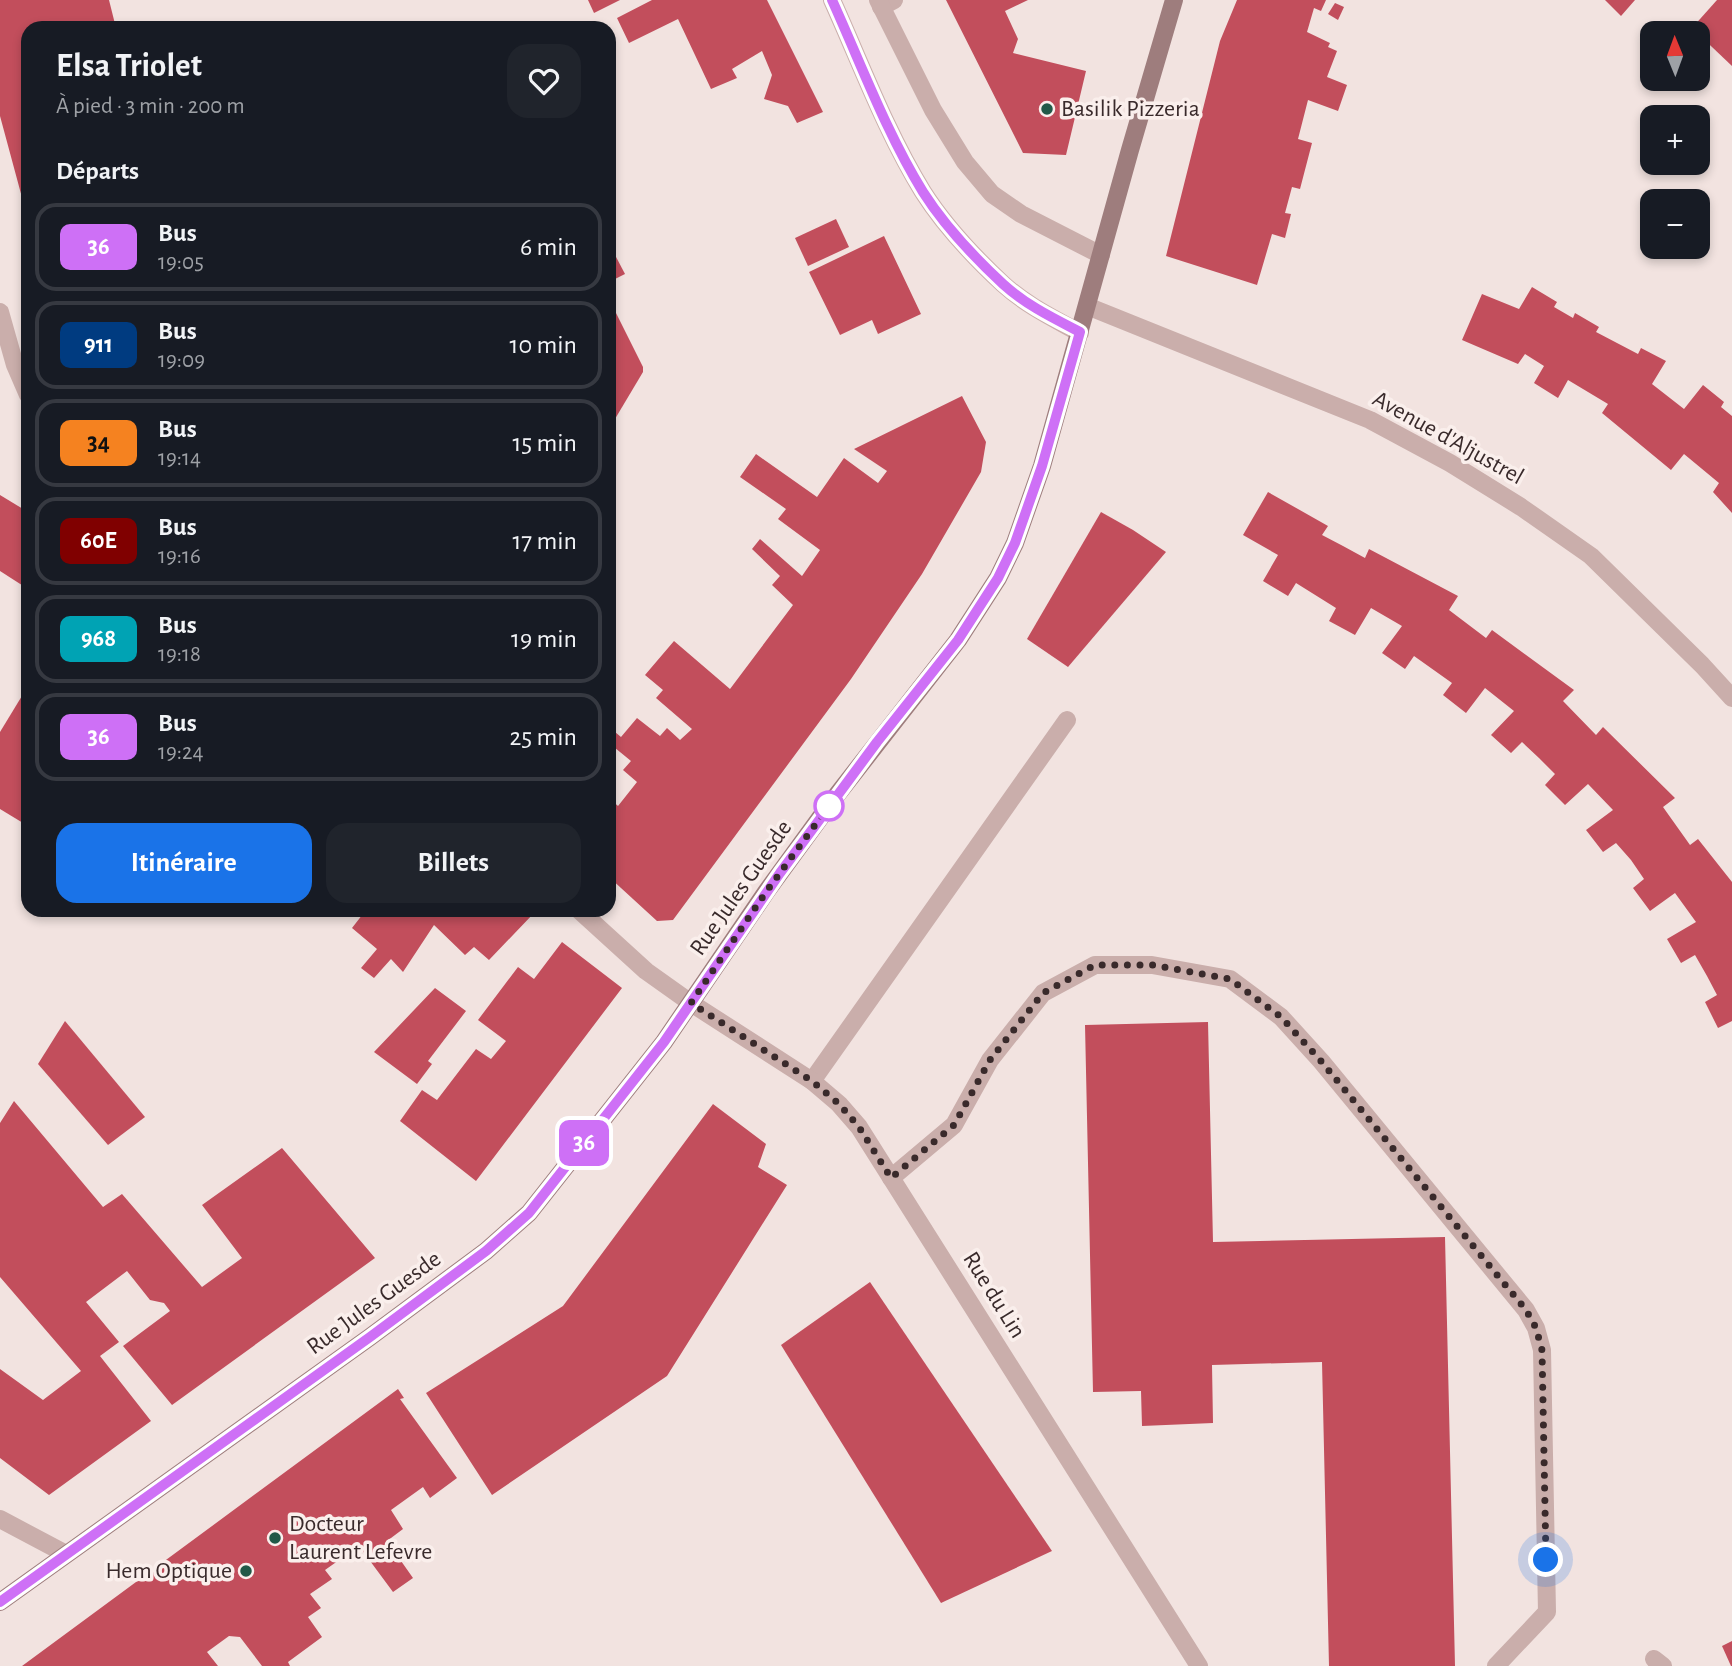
<!DOCTYPE html>
<html lang="fr">
<head>
<meta charset="utf-8">
<style>
	:root { --surface:#171b24; --page:#20242c; --text:#f1f3f6; --muted:#9ea1a6; --line:#363941; --accent:#1a73e8 }
	body { margin:0; font-family:"Alegreya Sans",sans-serif; background:var(--page); color:var(--text); height:100vh; display:flex; flex-direction:column; font-size:26px; white-space:nowrap }
	* { box-sizing:border-box; margin:0 }
	p { font-size:23px; color:var(--muted) }
	.icon { flex:none; width:38px; height:38px; fill:none; stroke:currentColor; stroke-width:2; stroke-linecap:round; stroke-linejoin:round }
	.map { position:relative; flex:1; overflow:hidden }
	.drawer { position:absolute; left:21px; top:21px; width:595px; height:896px; display:flex; flex-direction:column; background:var(--surface); border-radius:21px; box-shadow:0 4px 10px #0003 }
	.drawer>* { flex:none }
	.badge { padding:0 14px; border-radius:10px; font-size:24px; line-height:46px }
	.needle { width:46px; rotate:359deg }
	.tools { position:absolute; left:1640px; top:21px; display:grid; gap:14px }
	.tools a { display:grid; place-items:center; width:70px; height:70px; border-radius:14px; background:var(--surface); box-shadow:0 4px 10px #0003; font-size:35px }
	.you { position:absolute; width:35px; height:35px; margin:-18px; border:5px solid #fff; border-radius:50%; background:#1a73e8; box-shadow:0 0 0 10px #1a73e833 }
	.map>.badge { position:absolute; translate:-50% -50%; box-shadow:0 0 0 4px #fff }
	h2 { padding:0 35px; font-size:26px; line-height:63px }
	.round { display:grid; place-items:center; flex:none; width:74px; height:74px; border-radius:21px; background:var(--page) }
	.headline { display:flex; align-items:center; justify-content:space-between; height:119px; padding:0 35px }
	h1 { font-size:33px; font-weight:700; line-height:52px }
	.action { display:flex; gap:14px; margin-top:auto; padding:14px 35px }
	.action a { flex:1; height:80px; border-radius:21px; background:var(--accent); color:#fff; font-size:28px; font-weight:700; line-height:80px; text-align:center }
	.action a+a { background:var(--page); color:var(--text) }
	ul { padding:0; list-style:none }
	li { display:flex; align-items:center; gap:21px; height:88px; margin:0 14px 10px; padding:0 21px; border:4px solid var(--line); border-radius:21px }
	li div { flex:1 }
	li b { display:block; font-size:26px }
	li em { font-style:normal }
	li .badge { min-width:77px; font-weight:700; text-align:center }
	.map>svg:first-child { display:block }
</style>
</head>
<body>
<div class="map">
<svg width="1732" height="1666" viewBox="0 0 1732 1666">
	<rect width="100%" height="100%" fill="#f2e3e0"/>
	<g fill="#c24e5c">
		<path d="M0,0H109L116,28H28L27,216L0,116Z"/>
		<path d="M588,0H620L594,13Z"/>
		<path d="M652,0H767L823,112L797,123L788,106L764,99L772,75L762,51L732,69L737,78L711,89L678,19L629,43L617,18Z"/>
		<path d="M946,0H1028L1005,11L1018,39L1013,53L1086,71L1066,155L1023,153Z"/>
		<path d="M1237,0H1326L1321,11L1314,8L1307,32L1330,43L1328,47L1337,51L1327,77L1347,85L1338,111L1308,100L1298,139L1312,143L1300,189L1292,187L1285,213L1291,214L1285,238L1272,234L1257,285L1166,256L1220,41Z"/>
		<path d="M1605,0H1635L1621,16Z"/>
		<path d="M1717,0H1732V66L1692,28Z"/>
		<path d="M1335,3L1344,7L1338,20L1328,14Z"/>
		<path d="M836,219L849,247L808,266L795,238Z"/>
		<path d="M884,236L921,314L878,334L872,320L840,335L809,272Z"/>
		<path d="M615,255L625,274L609,282V258Z"/>
		<path d="M1532,287L1557,302L1554,307L1573,318L1575,313L1599,327L1596,332L1638,354L1641,348L1666,361L1652,384L1684,409L1703,385L1724,402L1721,407L1732,416V513L1713,492L1719,483L1684,454L1671,470L1602,413L1608,404L1568,380L1558,398L1534,383L1544,366L1525,354L1518,364L1462,340L1482,294L1519,309Z"/>
		<path d="M609,299L643,367V372L609,429Z"/>
		<path d="M962,396L986,442L981,472L922,574L851,679L673,920L657,921L609,877V798L618,806L637,782L623,770L631,761L609,743V727L621,737L637,718L660,736L667,728L680,740L692,729L656,698L663,690L645,675L674,641L730,689L793,605L772,585L780,576L752,549L760,539L802,576L820,550L778,519L786,509L740,477L756,454L817,497L844,458L878,483L887,471L854,449Z"/>
		<path d="M1268,492L1328,526L1322,535L1343,546L1365,558L1369,549L1458,596L1449,610L1486,638L1492,630L1574,690L1563,701L1596,735L1603,727L1675,798L1663,807L1690,845L1698,839L1732,882V1021L1718,1028L1705,1002L1717,995L1707,976L1695,955L1681,963L1667,939L1696,922L1675,893L1650,911L1633,888L1644,879L1631,860L1616,843L1603,852L1586,830L1613,810L1588,784L1565,805L1545,785L1555,774L1539,758L1522,742L1511,753L1491,735L1514,711L1485,688L1466,713L1443,695L1452,683L1414,656L1405,669L1382,653L1402,626L1371,608L1355,635L1329,621L1336,608L1296,583L1288,596L1263,581L1278,555L1243,535Z"/>
		<path d="M0,495L28,512V589L0,571Z"/>
		<path d="M1101,512L1133,530L1166,552L1068,667L1027,639Z"/>
		<path d="M28,686V826L0,809V732Z"/>
		<path d="M366,910H531L534,913L489,960L474,947L465,955L434,925L403,972L391,959L374,978L361,968L377,949L352,928Z"/>
		<path d="M562,942L622,988L476,1181L400,1121L422,1090L437,1100L476,1049L491,1059L506,1041L478,1020L518,967L534,979Z"/>
		<path d="M435,988L466,1011L428,1061L432,1064L417,1084L374,1052Z"/>
		<path d="M65,1021L145,1117L108,1145L38,1064Z"/>
		<path d="M1208,1022L1213,1242L1445,1237L1455,1666H1329L1322,1362L1212,1365L1213,1423L1142,1426L1141,1391L1093,1392L1085,1025Z"/>
		<path d="M14,1101L103,1207L122,1194L202,1287L242,1258L202,1205L282,1148L375,1258L172,1405L123,1346L170,1311L164,1303L150,1300L127,1271L86,1302L119,1342L100,1356L151,1421L49,1495L0,1458V1369L43,1400L81,1371L0,1277V1123Z"/>
		<path d="M713,1104L766,1144L758,1167L787,1185L667,1376L492,1495L426,1393L563,1306Z"/>
		<path d="M870,1282L1052,1551L941,1603L781,1345Z"/>
		<path d="M398,1389L404,1398L400,1399L457,1478L430,1498L423,1487L391,1510L403,1529L387,1541L413,1578L393,1592L359,1546L325,1570L332,1579L310,1594L321,1608L308,1617L322,1637L288,1662L290,1666H262L240,1637L229,1636L207,1652L218,1666H22Z"/>
		<path d="M1732,1641V1666H1731L1722,1646Z"/>
	</g>
	<g fill="none" stroke-linecap="round" stroke-linejoin="round">
		<g stroke="#caaeab" stroke-width="18">
			<path d="M881,7L894,0"/>
			<path d="M812,1081L1067,720"/>
			<path d="M891,1178L954,1125L990,1060L1043,993L1095,965H1152L1230,979L1281,1017L1321,1061L1526,1310L1536,1328L1542,1350L1547,1612L1496,1666"/>
			<path d="M0,1519L66,1554"/>
			<path d="M1654,1659L1663,1666"/>
		</g>
		<g stroke="#caaeab" stroke-width="18">
			<path d="M1087,306L1370,420L1450,463L1521,507L1591,556L1702,665L1732,698"/>
			<path d="M0,312L15,365L28,395"/>
			<path d="M579,910L646,971L691,1003L812,1081L839,1104L859,1127L1199,1666"/>
		</g>
		<g stroke="#caaeab" stroke-width="18">
			<path d="M832,0C861,64 886,132 923,192C944,225 975,258 1003,284C1026,305 1053,318 1080,333"/>
			<path d="M878,0L933,110L965,162L992,194L1021,214L1101,255"/>
		</g>
		<path stroke="#9e7d7d" stroke-width="18" d="M0,1602L370,1337L486,1251L529,1213L664,1042L766,892L836,796L958,640L998,578L1015,543L1042,466L1130,150L1174,0"/>
	</g>
	<g fill="none" stroke-linecap="round" stroke-linejoin="round">
		<defs>
			<path id="line" d="M0,1602L370,1337L486,1251L529,1213L664,1042L780,873L877,742L958,640L998,578L1015,543L1042,466L1080,332C1053,318 1026,305 1003,284C975,258 944,225 923,192C886,132 861,64 832,0"/>
		</defs>
		<use href="#line" stroke="#fff" stroke-width="16"/>
		<use href="#line" stroke="#ce70f6" stroke-width="10"/>
		<path stroke="#392a2b" stroke-width="7" stroke-dasharray="0 12.6" d="M829,806L766,892L691,1003L812,1081L839,1104L859,1127L891,1178L954,1125L990,1060L1043,993L1095,965H1152L1230,979L1281,1017L1321,1061L1526,1310L1536,1328L1542,1350L1546,1560"/>
	</g>
	<g fill="#215948" stroke="#faefec" stroke-width="2.5">
		<circle cx="1047" cy="109" r="7"/>
		<circle cx="275" cy="1538" r="7"/>
		<circle cx="246" cy="1571" r="7"/>
	</g>
	<circle fill="#fff" stroke="#ce70f6" stroke-width="3.5" cx="829" cy="806" r="14"/>
	<g text-anchor="middle" dominant-baseline="central" stroke-width="7" stroke-linejoin="round" paint-order="stroke">
		<g font-size="24" fill="#392a2b" stroke="#faefec" text-anchor="start">
			<text x="1061" y="109">Basilik Pizzeria</text>
			<text x="289" y="1524">Docteur<tspan x="289" dy="28">Laurent Lefevre</tspan></text>
			<text x="232" y="1571" text-anchor="end">Hem Optique</text>
		</g>
		<g font-size="24" fill="#392a2b" stroke="#faefec">
			<text transform="translate(1448 438) rotate(29)">Avenue d'Aljustrel</text>
			<text transform="translate(741 888) rotate(-55)">Rue Jules Guesde</text>
			<text transform="translate(994 1295) rotate(58)">Rue du Lin</text>
			<text transform="translate(374 1303) rotate(-36)">Rue Jules Guesde</text>
		</g>
	</g>
</svg>
<div class="tools">
<a><svg class="needle" viewBox="-14 -14 28 28"><path d="M0-13l5 13h-10z" fill="#e53935"/><path d="M0 13l5-13h-10z" fill="#9ea1a6"/></svg></a>
<a>+</a>
<a>−</a>
</div>
<div class="you" style="left:1546px;top:1560px"></div>
<b class="badge" style="left:584px;top:1143px;background:#ce70f6;color:#fff">36</b>
<section class="drawer">
<div class="headline"><div><h1>Elsa Triolet</h1><p>À pied · 3 min · 200 m</p></div><a class="round"><svg class="icon" aria-label="heart" viewBox="0 0 24 24"><path d="M12 20l-8-8c-3-5 5-10 8-4 3-6 11-1 8 4z"/></svg></a></div>
<h2>Départs</h2>
<ul>
<li><span class="badge" style="background:#ce70f6;color:#fff">36</span><div><b>Bus</b><p>19:05</p></div><em>6 min</em></li>
<li><span class="badge" style="background:#003b80;color:#fff">911</span><div><b>Bus</b><p>19:09</p></div><em>10 min</em></li>
<li><span class="badge" style="background:#f58220;color:#111">34</span><div><b>Bus</b><p>19:14</p></div><em>15 min</em></li>
<li><span class="badge" style="background:#800000;color:#fff">60E</span><div><b>Bus</b><p>19:16</p></div><em>17 min</em></li>
<li><span class="badge" style="background:#00a3b4;color:#fff">968</span><div><b>Bus</b><p>19:18</p></div><em>19 min</em></li>
<li><span class="badge" style="background:#ce70f6;color:#fff">36</span><div><b>Bus</b><p>19:24</p></div><em>25 min</em></li>
</ul>
<div class="action"><a>Itinéraire</a><a>Billets</a></div>
</section>
</div>
</body>
</html>
